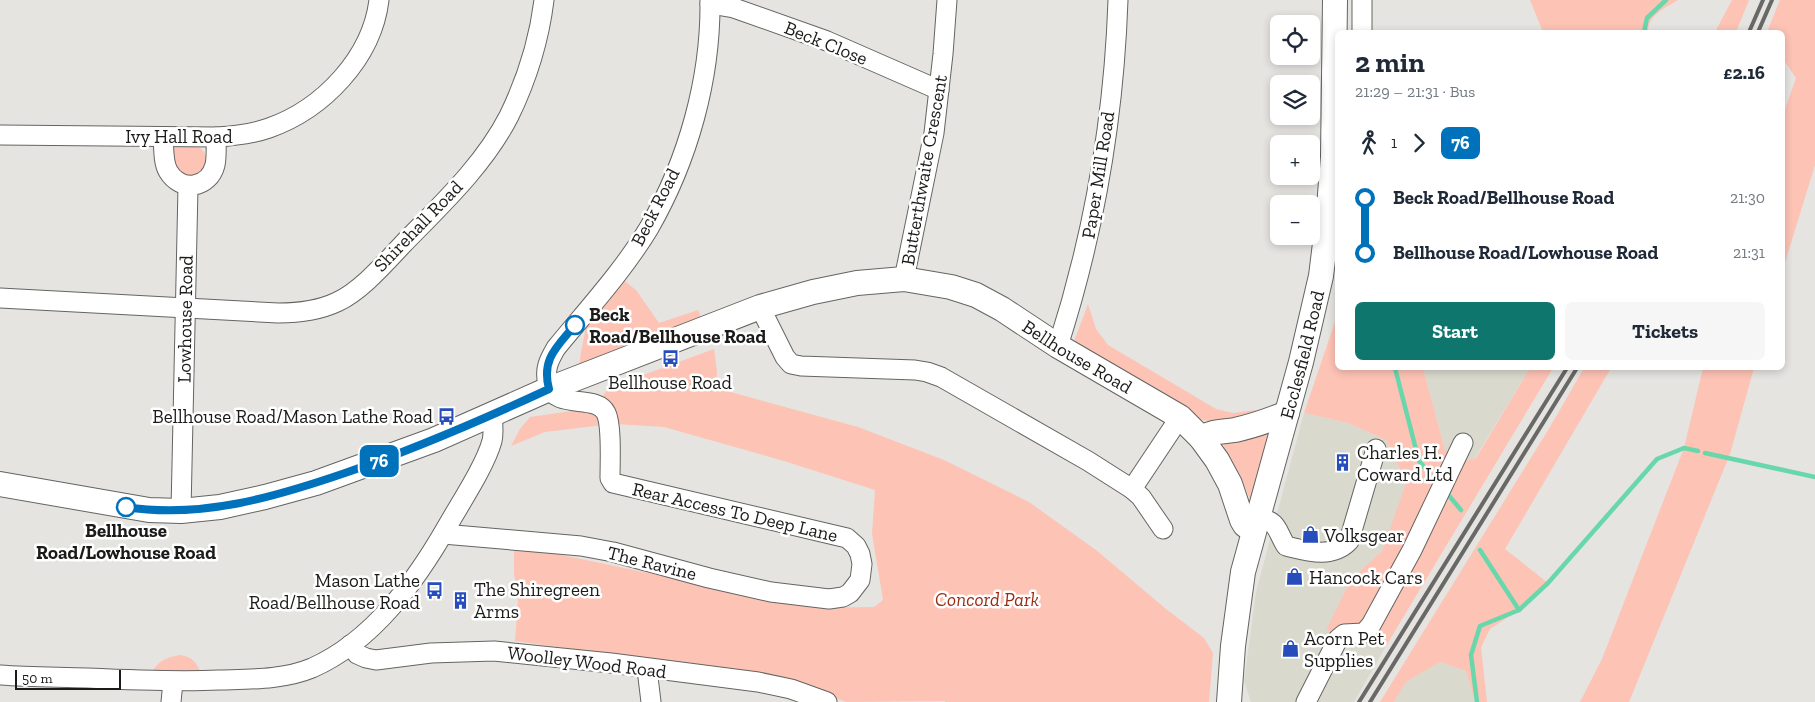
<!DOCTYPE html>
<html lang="en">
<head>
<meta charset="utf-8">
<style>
	:root { --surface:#fff; --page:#f6f6f7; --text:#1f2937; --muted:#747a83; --accent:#0f766e }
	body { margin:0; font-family:"Zilla Slab",serif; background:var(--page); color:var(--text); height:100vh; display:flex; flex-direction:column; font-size:19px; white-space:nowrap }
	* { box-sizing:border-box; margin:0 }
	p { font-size:16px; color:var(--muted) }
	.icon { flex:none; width:28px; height:28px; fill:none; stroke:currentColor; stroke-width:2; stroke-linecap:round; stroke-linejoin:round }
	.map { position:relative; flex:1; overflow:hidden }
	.panel { position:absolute; left:1335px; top:30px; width:450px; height:340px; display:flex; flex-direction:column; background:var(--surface); border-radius:8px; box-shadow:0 2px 8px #0003 }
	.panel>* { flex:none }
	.badge { padding:0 10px; border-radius:8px; font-size:18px; line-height:32px }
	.buttons { position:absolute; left:1270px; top:15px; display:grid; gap:10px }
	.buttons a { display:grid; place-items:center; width:50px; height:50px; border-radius:8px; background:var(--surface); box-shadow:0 2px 8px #0003; font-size:25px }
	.scale { position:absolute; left:15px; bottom:12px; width:106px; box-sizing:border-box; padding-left:5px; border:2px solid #1b1b1a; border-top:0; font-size:14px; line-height:18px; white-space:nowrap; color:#1b1b1a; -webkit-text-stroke:4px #fff; paint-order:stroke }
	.map>.badge { position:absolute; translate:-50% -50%; box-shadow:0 0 0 2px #fff }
	.legs { display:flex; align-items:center; gap:8px; height:55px; padding:0 20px; font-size:16px }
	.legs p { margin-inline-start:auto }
	.head { display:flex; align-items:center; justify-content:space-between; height:85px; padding:0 20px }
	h1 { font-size:28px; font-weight:800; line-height:38px }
	.button { display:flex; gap:10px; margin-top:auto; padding:10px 20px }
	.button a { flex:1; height:58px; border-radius:8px; background:var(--accent); color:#fff; font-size:20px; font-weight:800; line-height:58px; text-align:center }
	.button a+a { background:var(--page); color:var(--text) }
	ul { padding:0 20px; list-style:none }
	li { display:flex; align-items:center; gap:18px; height:55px; font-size:19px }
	li i { display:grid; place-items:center; width:8px; height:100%; margin:0 6px; background:currentColor }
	li i::after { content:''; width:12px; height:12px; margin:-6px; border:4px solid; border-radius:50%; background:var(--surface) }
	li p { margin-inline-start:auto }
	li:first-child i { background:linear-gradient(#0000 50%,currentColor 0) }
	li:last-child i { background:linear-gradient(currentColor 50%,#0000 0) }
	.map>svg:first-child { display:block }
</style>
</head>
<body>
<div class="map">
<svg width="1815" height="702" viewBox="0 0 1815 702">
	<rect width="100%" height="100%" fill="#e5e4e1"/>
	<g fill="#dad9ce">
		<path d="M1423,368H1530L1475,458L1460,462L1445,450Z"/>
		<path d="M1304,413L1348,423L1386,440L1406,484L1382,551L1351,579L1327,629L1386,646L1354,702H1251L1244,681L1256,592Z"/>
		<path d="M1440,662L1466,671L1475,702H1394L1406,682Z"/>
	</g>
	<g fill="#fdc3b5">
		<path d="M1530,0H1678C1665,8 1648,15 1648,32H1543Z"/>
		<path d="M1732,0H1749L1736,32H1715Z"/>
		<path d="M1780,0H1815V165L1783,269V115L1796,78L1783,59L1782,32H1767Z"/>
		<path d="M190,144C202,147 205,151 208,163L198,177L187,179L174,167L171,154L175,146Z"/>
		<path d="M623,280L636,290L659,323L698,310L703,323L579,368L581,352L586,327Z"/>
		<path d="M1088,304L1096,329L1108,345L1216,409L1233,413L1256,410L1260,416L1228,426L1200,419L1073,344Z"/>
		<path d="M1337,316L1338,368H1423L1445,450L1460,462L1476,458L1530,368H1553L1386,646L1326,630L1351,579L1382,551L1406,483L1386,440L1348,423L1304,413Z"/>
		<path d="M714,349L717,371L716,388L858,427L944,460L1029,502L1096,550L1166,609L1204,638L1213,653L1209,702H945V701L846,702L788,680L515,641L518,600L514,573V545L816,608L874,607L883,600L872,534L875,490L784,461L664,427L615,424L613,413L603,396L608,388Z"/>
		<path d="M1584,368H1611L1505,549L1548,583L1519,610L1490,629L1481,647L1487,702H1475L1466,671L1440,662L1406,682L1394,702H1380L1550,427Z"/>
		<path d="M1703,368H1754L1730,454L1629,702H1580L1602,659L1684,448Z"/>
		<path d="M586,409L594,411L603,425L545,432L511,446L520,429L530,417Z"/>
		<path d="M1269,431L1271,437L1251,502L1240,475L1224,447L1225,439Z"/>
		<path d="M181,655C191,657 197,662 200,672L153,670C161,659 168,657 181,655Z"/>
	</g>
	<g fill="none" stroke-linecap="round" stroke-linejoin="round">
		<g stroke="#69d7ac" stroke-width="4.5">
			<path d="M1644,32L1647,18L1666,0"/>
			<path d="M1395,368L1419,461L1438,484"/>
			<path d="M1705,453L1815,477"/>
			<path d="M1445,491L1461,510"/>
			<path d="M1519,610L1548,583L1657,459L1684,448L1698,451"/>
			<path d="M1477,702L1471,655L1480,626L1519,610L1480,550"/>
		</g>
		<defs>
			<g id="minor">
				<path d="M1362,0V32"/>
				<path d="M710,4L734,8L827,41L939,90"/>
				<path d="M0,135L216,137C234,136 252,134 269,128C323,109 372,58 379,0"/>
				<path d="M163,137C164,148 163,162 168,171C181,193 209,188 215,165C217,156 216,146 216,137"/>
				<path d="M904,279L934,133L943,54L947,0"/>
				<path d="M0,298L278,313C299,313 318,311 337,302C361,291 385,263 403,244C441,205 484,165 509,116C527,79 539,41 544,0"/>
				<path d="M760,307L785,357L791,364L801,366L915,370L927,372L941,377L1088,461L1132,489L1141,497L1163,529"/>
				<path d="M1058,346C1094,234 1114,118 1118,0"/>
				<path d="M1132,489L1180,417"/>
				<path d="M181,511L188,187"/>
				<path d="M1258,517C1279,522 1276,530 1286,546C1307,551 1332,559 1349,541L1376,449"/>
				<path d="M443,534L581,546L613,552L709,578L771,592L829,599L843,597L850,593L860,580L862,564L860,554L856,546L847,538L613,483L610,478C610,463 612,425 606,413C596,393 555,411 548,384C544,369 549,360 556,348C588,309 623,271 649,228C688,160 711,79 710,0"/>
				<path d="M350,645L357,654L366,658L376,660L431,653L494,651L611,663L758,682L791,689L827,702"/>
				<path d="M647,669L651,702"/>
				<path d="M0,675C29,677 58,677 87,678C131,680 175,682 219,680C250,679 283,680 312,668C373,641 416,581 448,525C461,502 485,466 492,441C494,433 493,424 492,415"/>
				<path d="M171,702L173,682"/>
				<path d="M1306,702L1338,639L1344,634L1364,633L1371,625L1412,550L1463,443"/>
			</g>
			<g id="major">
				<path d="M1201,438C1213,431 1223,432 1235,430C1253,426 1270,420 1287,413"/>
				<path id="s1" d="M0,484L149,510L181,511L220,507L265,497L316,483L434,440L549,389L760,307L813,292L857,283L904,279L951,287L976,295L1002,309L1058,346L1180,417L1201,438L1217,460L1230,484L1242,520L1245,525L1253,531"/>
				<path id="s2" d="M1229,702L1233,646L1243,572L1301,362L1321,276L1328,219L1333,157L1335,0"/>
			</g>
		</defs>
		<use href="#minor" stroke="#646461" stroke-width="21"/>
		<use href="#major" stroke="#646461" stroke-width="26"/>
		<use href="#minor" stroke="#fff" stroke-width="19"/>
		<use href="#major" stroke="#fff" stroke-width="24"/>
		<g stroke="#686866" stroke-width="4">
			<path d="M1749,32L1763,0"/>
			<path d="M1758,32L1772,0"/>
			<path d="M1359,702L1567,368"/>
			<path d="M1370,702L1577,368"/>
		</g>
	</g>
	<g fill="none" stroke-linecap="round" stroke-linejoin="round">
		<defs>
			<path id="line-1" d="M126,507C201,519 275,497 345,473C415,449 482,420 549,389C541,359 557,347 575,325"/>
		</defs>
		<use href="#line-1" stroke="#fff" stroke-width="11"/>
		<use href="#line-1" stroke="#0072bc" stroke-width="8"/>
	</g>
	<defs>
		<symbol id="bus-bare" viewBox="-9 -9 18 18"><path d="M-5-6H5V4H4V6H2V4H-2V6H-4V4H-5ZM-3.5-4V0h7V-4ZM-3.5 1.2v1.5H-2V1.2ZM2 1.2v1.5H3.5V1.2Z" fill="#264dbb" stroke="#fff" stroke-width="2.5" paint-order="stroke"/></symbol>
		<symbol id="building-bare" viewBox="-9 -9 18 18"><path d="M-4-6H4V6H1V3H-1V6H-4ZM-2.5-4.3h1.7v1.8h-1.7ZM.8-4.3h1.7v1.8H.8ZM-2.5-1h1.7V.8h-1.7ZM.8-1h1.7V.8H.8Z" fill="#264dbb" stroke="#fff" stroke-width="2.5" paint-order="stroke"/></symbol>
		<symbol id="shop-bare" viewBox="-9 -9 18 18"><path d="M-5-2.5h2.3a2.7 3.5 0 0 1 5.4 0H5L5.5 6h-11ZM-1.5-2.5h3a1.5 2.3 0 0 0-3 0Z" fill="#264dbb" stroke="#fff" stroke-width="2.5" paint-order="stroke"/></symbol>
	</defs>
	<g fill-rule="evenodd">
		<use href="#bus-bare" x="658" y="346" width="25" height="25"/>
		<use href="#bus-bare" x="434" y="404" width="25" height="25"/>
		<use href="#building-bare" x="1330" y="450" width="25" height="25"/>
		<use href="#shop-bare" x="1298" y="522" width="25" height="25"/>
		<use href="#shop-bare" x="1282" y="564" width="25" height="25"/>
		<use href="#bus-bare" x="422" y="578" width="25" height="25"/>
		<use href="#building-bare" x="448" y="588" width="25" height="25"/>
		<use href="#shop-bare" x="1278" y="636" width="25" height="25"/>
	</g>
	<g fill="#fff" stroke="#0072bc" stroke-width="2.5">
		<circle cx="575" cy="325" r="9"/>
		<circle cx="126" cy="507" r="9"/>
	</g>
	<g text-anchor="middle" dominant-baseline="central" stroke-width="5" stroke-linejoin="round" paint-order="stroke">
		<g font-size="19" fill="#1b1b1a" stroke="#fff">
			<text transform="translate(826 43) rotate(22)">Beck Close</text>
			<text x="179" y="136">Ivy Hall Road</text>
			<text transform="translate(924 170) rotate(-80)">Butterthwaite Crescent</text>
			<text transform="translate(1098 175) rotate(-81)">Paper Mill Road</text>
			<text transform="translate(655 207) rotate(-63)">Beck Road</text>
			<text transform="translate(418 226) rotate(-46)">Shirehall Road</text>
			<text transform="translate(185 319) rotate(-89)">Lowhouse Road</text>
			<text stroke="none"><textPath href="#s2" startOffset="356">Ecclesfield Road</textPath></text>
			<text stroke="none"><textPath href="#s1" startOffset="1139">Bellhouse Road</textPath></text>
			<text transform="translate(735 512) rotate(13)">Rear Access To Deep Lane</text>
			<text transform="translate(652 563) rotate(14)">The Ravine</text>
			<text transform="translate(587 662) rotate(7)">Woolley Wood Road</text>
		</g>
		<g font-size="19" font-weight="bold" fill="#1b1b1a" stroke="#fff" text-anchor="start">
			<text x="589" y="314">Beck<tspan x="589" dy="22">Road/Bellhouse Road</tspan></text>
			<text x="126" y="530" text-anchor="middle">Bellhouse<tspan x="126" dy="22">Road/Lowhouse Road</tspan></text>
		</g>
		<g font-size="19" fill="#1b1b1a" stroke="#fff" text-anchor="start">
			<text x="670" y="382" text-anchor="middle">Bellhouse Road</text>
			<text x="433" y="416" text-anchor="end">Bellhouse Road/Mason Lathe Road</text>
			<text x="1357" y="452">Charles H.<tspan x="1357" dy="22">Coward Ltd</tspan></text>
			<text x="1324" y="535">Volksgear</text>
			<text x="1309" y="577">Hancock Cars</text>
			<text x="420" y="580" text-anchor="end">Mason Lathe<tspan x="420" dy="22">Road/Bellhouse Road</tspan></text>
			<text x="474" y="589">The Shiregreen<tspan x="474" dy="22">Arms</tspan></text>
			<text x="1304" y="638">Acorn Pet<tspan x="1304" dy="22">Supplies</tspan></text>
		</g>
		<g font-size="19" font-style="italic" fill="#992b14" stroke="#fff">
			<text x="987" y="599">Concord Park</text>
		</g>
	</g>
</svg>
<div class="buttons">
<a><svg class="icon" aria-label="locate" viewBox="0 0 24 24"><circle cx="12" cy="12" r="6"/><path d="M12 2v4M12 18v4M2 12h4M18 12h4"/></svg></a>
<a><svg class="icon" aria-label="layers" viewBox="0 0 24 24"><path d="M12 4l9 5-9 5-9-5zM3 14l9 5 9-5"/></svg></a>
<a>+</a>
<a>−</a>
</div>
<div class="scale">50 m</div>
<b class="badge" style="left:379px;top:461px;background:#0072bc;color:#fff">76</b>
<section class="panel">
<div class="head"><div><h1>2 min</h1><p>21:29 – 21:31 · Bus</p></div><b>£2.16</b></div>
<div class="legs"><svg class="icon" aria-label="walk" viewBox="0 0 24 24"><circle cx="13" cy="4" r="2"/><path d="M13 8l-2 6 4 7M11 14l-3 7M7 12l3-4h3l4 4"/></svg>1<svg class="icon" aria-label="forward" viewBox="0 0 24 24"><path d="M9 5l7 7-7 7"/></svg><b class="badge" style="background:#0072bc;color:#fff">76</b></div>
<ul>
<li><i style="color:#0072bc"></i><b>Beck Road/Bellhouse Road</b><p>21:30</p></li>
<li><i style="color:#0072bc"></i><b>Bellhouse Road/Lowhouse Road</b><p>21:31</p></li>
</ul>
<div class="button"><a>Start</a><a>Tickets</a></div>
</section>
</div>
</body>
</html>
